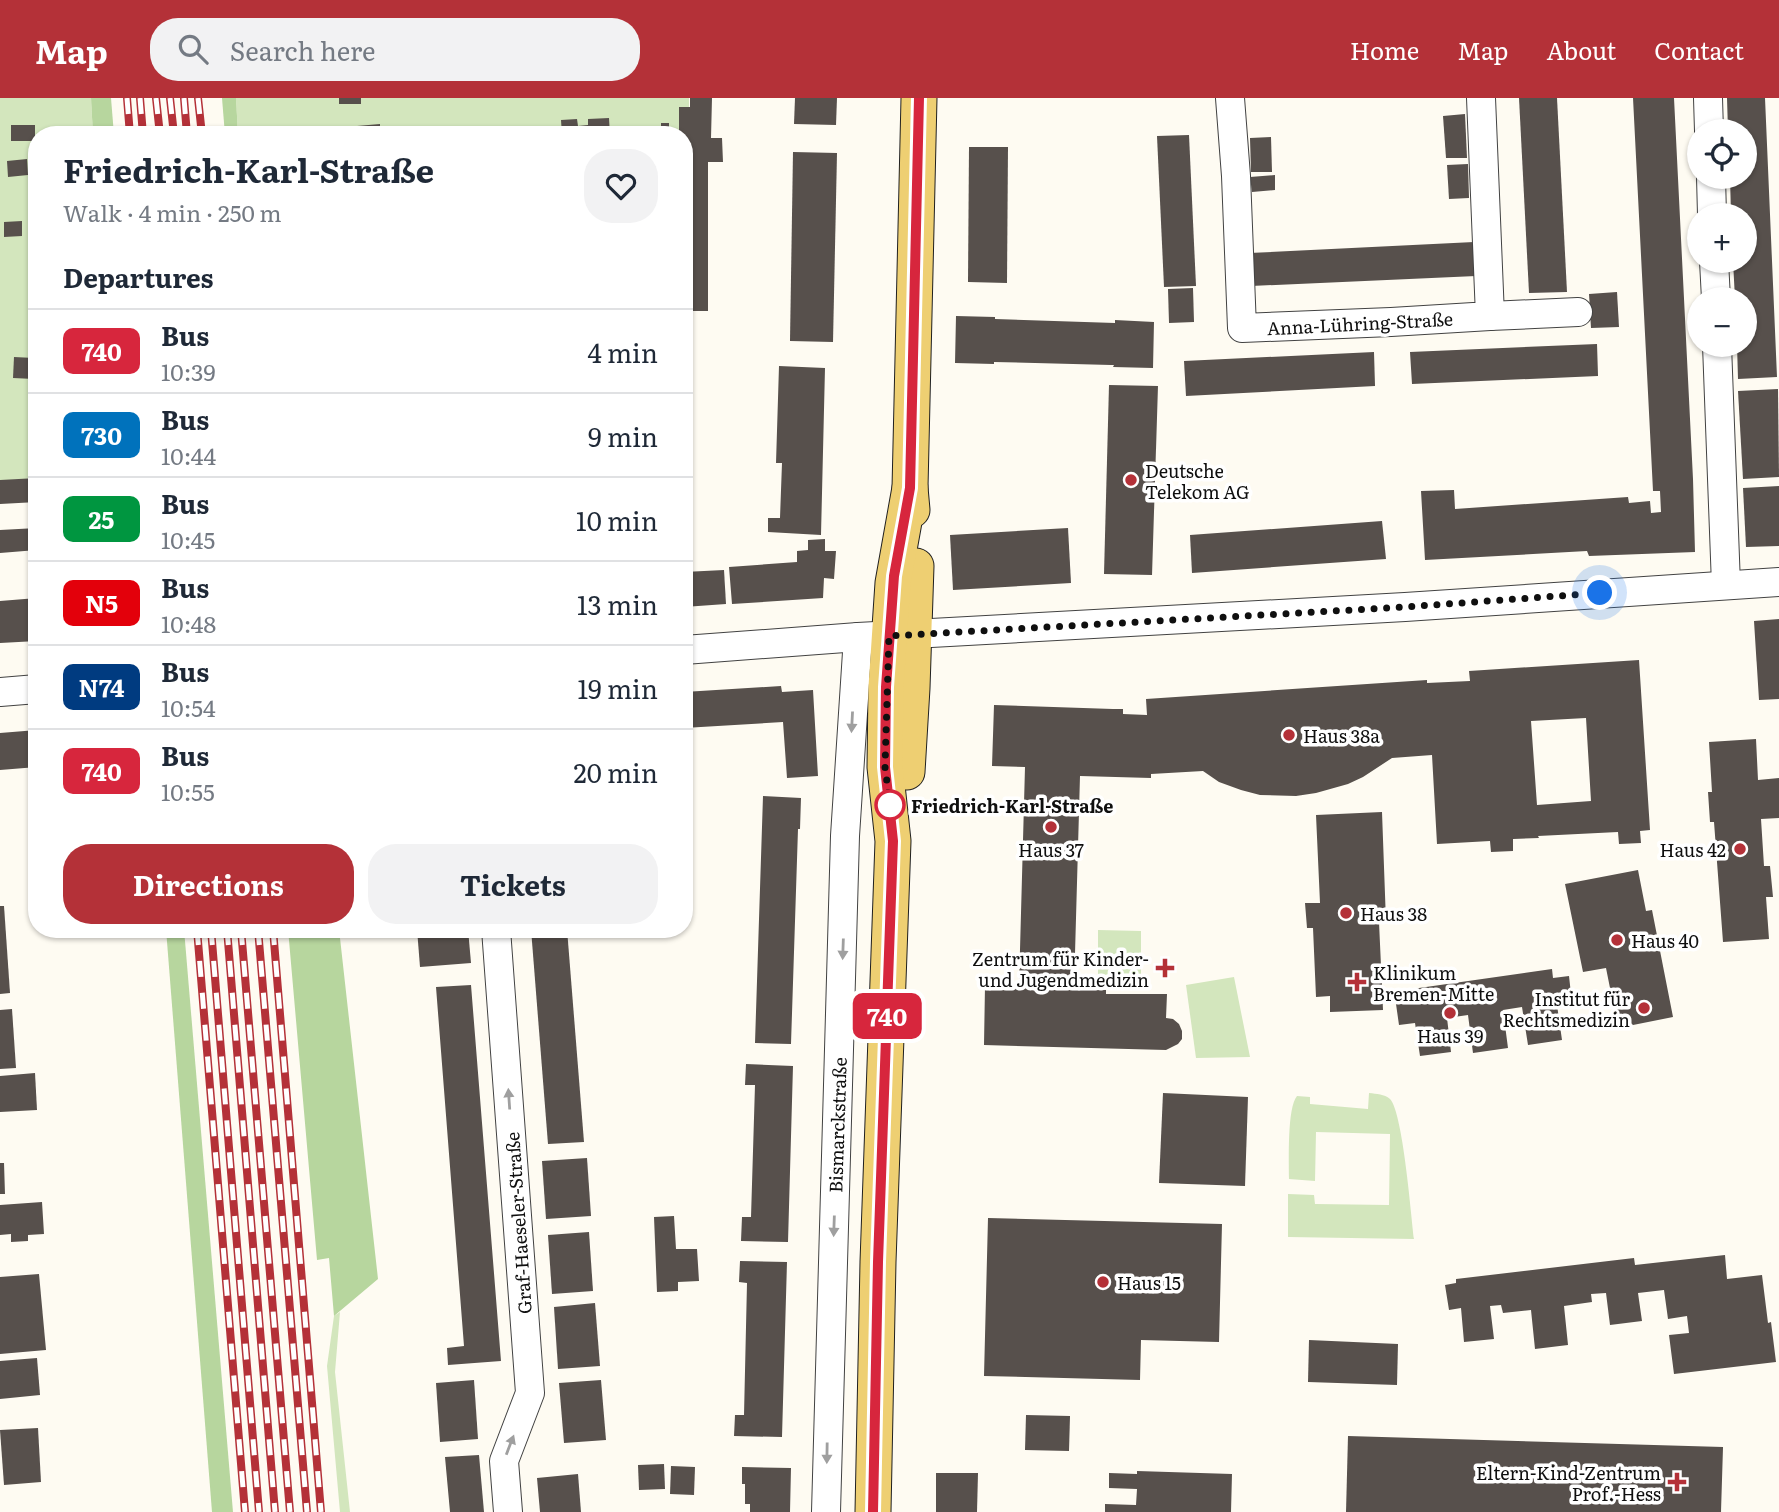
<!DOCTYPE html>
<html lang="en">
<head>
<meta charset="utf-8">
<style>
	:root { --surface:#fff; --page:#f2f2f3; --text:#1f2937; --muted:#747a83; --line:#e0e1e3; --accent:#b43138 }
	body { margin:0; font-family:Literata,serif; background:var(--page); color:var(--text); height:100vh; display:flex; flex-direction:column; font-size:26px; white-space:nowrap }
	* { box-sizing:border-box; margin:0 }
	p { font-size:23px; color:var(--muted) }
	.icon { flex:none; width:38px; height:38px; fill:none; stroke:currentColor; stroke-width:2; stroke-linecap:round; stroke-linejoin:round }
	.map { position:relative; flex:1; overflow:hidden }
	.details { position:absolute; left:28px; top:28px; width:665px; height:812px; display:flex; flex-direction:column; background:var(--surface); border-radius:28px; box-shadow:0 2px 5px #0004 }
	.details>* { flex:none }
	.badge { padding:0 14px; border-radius:10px; font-size:24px; line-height:46px }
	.controls { position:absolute; left:1687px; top:21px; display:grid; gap:14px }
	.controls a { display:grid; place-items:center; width:70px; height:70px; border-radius:50%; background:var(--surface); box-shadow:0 2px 5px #0004; font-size:35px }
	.you { position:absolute; width:35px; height:35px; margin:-18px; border:5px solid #fff; border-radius:50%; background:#1a73e8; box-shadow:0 0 0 10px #1a73e833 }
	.map>.badge { position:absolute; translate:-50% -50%; box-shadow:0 0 0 4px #fff }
	h2 { padding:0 35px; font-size:26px; line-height:63px }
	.round { display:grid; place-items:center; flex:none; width:74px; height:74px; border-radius:28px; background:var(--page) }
	.head { display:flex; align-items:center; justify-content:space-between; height:119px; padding:0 35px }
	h1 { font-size:33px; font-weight:700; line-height:52px }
	.cta { display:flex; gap:14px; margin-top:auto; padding:14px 35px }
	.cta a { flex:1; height:80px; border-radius:28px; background:var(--accent); color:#fff; font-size:28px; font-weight:700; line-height:80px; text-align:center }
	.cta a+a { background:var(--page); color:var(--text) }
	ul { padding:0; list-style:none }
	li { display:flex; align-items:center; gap:21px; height:84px; padding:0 35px; border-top:2px solid var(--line) }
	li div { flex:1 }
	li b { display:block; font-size:26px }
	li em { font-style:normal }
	li .badge { min-width:77px; font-weight:700; text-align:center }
	header { display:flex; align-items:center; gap:42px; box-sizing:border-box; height:98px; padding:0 35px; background:var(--accent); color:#fff }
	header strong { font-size:33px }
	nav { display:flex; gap:38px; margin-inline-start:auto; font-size:24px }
	.search { width:490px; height:63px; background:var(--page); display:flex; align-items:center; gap:18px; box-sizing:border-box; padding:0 24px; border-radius:28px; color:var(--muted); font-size:26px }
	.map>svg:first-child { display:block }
</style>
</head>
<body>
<header>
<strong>Map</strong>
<div class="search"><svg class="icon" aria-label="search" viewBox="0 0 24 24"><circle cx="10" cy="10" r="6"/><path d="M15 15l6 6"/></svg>Search here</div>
<nav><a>Home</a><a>Map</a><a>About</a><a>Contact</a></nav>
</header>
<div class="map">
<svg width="1779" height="1414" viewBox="0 0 1779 1414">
	<rect width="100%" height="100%" fill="#fefbf2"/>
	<g fill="#d3e6bd">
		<path d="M0,0H91L93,37H37V380L0,383Z"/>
		<path d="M236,0H689L688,316L684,317V37H238Z"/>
		<path d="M1098,832L1141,833V881H1098Z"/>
		<path d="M1234,879L1250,959L1196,960L1186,887Z"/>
		<path d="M1369,995C1377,996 1384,996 1390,1001C1403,1015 1411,1117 1414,1141L1288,1139V1096L1314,1097L1315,1106L1389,1107L1390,1036L1316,1034L1315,1083L1289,1081C1289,1063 1287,1010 1297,998L1310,999V1006L1368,1011Z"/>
		<path d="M340,1214L335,1274L350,1414H340L327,1268L334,1218Z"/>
	</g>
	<g fill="#b7d69e">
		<path d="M91,0H111L114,37H93Z"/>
		<path d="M222,0H236L238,37H225Z"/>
		<path d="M166,831H184L233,1414H212Z"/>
		<path d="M288,831H339L378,1181L334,1218L329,1160L317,1162Z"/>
	</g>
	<g fill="#57504c" fill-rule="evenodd">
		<rect x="339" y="0" width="22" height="6"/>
		<path d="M690,0H712L711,40H722L723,64H708V213H688V198H684V170H688V64L690,65V53H684V37H661V25H669V32H679V9H690Z"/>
		<path d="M795,0H837L836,27L794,26Z"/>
		<path d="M1519,0H1557L1567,194L1529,195Z"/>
		<path d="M1633,0H1674L1693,381L1695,454L1589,458L1587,453L1425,462L1421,393L1454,392L1455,411L1628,399L1629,405L1650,403L1651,415L1661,414L1660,393H1653Z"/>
		<path d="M1727,0H1765L1777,279L1738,281L1737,247H1745V201H1735L1733,163H1745V117H1731L1730,79H1745V33H1728Z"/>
		<path d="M1465,16L1467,60H1446L1443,18Z"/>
		<path d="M609,20L610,37H562L561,22L577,21L578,28L588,27V21Z"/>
		<path d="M380,26V37H357V28Z"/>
		<rect x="11" y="27" width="24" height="16"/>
		<path d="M1189,37L1196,188L1164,189L1157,38Z"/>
		<path d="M1271,39L1272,74H1251L1250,40Z"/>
		<path d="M969,49H1008L1007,185L968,184Z"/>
		<path d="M793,54L837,55L833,244L790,243Z"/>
		<path d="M27,61L28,77L8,79L7,63Z"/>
		<path d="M1468,66L1469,100L1449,101L1447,67Z"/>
		<path d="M1275,77V92L1252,94L1250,79Z"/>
		<path d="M22,123V138L4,139V124Z"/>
		<path d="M1474,144L1476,178L1251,188L1249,155Z"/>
		<path d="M1193,190L1194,224L1169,225L1168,191Z"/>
		<path d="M1617,194L1619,229L1591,230L1589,196Z"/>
		<path d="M956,218L995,219V221L1115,225V222L1154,224L1153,270L1113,269L1114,267H1111L994,264V266L955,265Z"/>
		<path d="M1597,246L1598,278L1412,286L1410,254Z"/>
		<path d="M1374,254L1375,288L1186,298L1184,263Z"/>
		<path d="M14,259L34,260V281L13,280Z"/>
		<path d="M779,268L825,270L821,437L768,434V420H780L782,365H776Z"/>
		<path d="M1109,287L1158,288L1152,477L1104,476Z"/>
		<path d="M1778,291L1779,379L1743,381L1738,293Z"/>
		<path d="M31,303H37V322L30,321Z"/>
		<path d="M37,380V404L0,406V382Z"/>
		<path d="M1779,388V448L1746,449L1743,390Z"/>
		<path d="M1382,423L1386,461L1192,475L1190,437Z"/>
		<path d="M37,430V452L0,455V432Z"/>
		<path d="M1068,430L1071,485L953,492L950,437Z"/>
		<path d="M825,441V453H836L834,481L824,480L823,500L732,506L729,469L797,464V453L808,452V442Z"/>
		<path d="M724,472L726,506L684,509V474Z"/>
		<path d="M37,500V543L0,545V503Z"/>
		<path d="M1779,521V601L1759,602L1754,523Z"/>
		<path d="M1639,562L1650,732L1640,733L1641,745L1619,746L1618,734L1538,738L1539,740L1513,741V753L1491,754L1490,743L1437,746L1432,657L1392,660L1363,679L1348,686L1316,695L1296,698L1260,697L1241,692L1219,684L1203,673L1151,676V680L1080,678L1074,891L1106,892V896H1167L1166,920L1173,921L1179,926L1182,933V941L1178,946L1166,952L984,947L985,888H1019L1025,669L992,668L994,607L1113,611H1123V616L1147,617L1146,601L1427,582V585L1470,583L1469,573ZM1586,620L1591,703L1537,707L1531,623Z"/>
		<path d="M781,588L782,594L813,592L818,678L787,680L783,624L684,630V594Z"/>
		<path d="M37,632V669L0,672V635Z"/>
		<path d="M1756,641L1758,682L1779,680V720L1761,721L1764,768H1770L1773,799H1766L1769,841L1723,844L1714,724H1710L1708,694H1712L1709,644Z"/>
		<path d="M763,698L801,700L800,731H798L791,946L755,945Z"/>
		<path d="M1382,714L1386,824H1379L1383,912L1330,914V898L1316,899L1313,830H1307L1305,805H1320L1316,717Z"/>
		<path d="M1638,772L1646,813L1652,812L1673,919L1618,930L1606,870L1583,874L1565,786Z"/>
		<path d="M0,808H4L10,895L0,896Z"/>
		<path d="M417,831H468L471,865L420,869Z"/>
		<path d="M531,831H567L584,1044L548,1046Z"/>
		<path d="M1552,871L1553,880L1569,878L1572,905L1557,907L1562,942L1528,947L1522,909L1503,912L1508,950L1473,955L1468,917L1447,920L1451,954L1420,958L1415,925L1399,927L1395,899L1413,896L1412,891Z"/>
		<path d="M471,887L501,1263L448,1267L447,1250L464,1248L436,889Z"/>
		<path d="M12,911L16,970L0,971V912Z"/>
		<path d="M746,966L793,968L788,1144L741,1143L742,1119H751L755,987H745Z"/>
		<path d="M35,975L37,1012L0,1014V978Z"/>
		<path d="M1163,995L1248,999L1245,1088L1159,1085Z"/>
		<path d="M587,1060L591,1118L546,1121L542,1063Z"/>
		<path d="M0,1065H4L5,1096H0Z"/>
		<path d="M42,1104L44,1136L28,1137V1143L11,1144V1136L0,1137V1107Z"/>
		<path d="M674,1118L676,1151H697L699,1183L678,1184V1193L657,1194L654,1119Z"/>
		<path d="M988,1120L1222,1126L1219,1244L1141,1242L1140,1282L984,1278Z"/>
		<path d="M589,1134L593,1193L552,1196L548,1137Z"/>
		<path d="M1725,1157L1727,1181L1762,1177L1768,1225L1771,1224L1776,1264L1674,1276L1669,1237L1689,1235L1687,1218L1668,1221L1664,1192L1638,1195L1642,1223L1610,1227L1606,1195L1591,1196L1592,1204L1564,1208L1568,1247L1535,1251L1531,1212L1503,1215L1501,1207L1490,1208L1494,1241L1464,1244L1461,1210L1449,1212L1445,1187L1456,1185V1181L1634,1160L1635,1167Z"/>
		<path d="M740,1163L787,1164L782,1339L734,1338L735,1317H744L747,1185L739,1184Z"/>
		<path d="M39,1176L46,1252L0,1256V1179Z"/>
		<path d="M595,1205L600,1268L558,1271L554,1209Z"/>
		<path d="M1309,1242L1398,1246L1397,1287L1308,1284Z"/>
		<path d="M37,1260L40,1297L0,1301V1263Z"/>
		<path d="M474,1282L478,1341L440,1344L436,1285Z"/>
		<path d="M601,1282L606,1342L564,1345L559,1285Z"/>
		<path d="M1026,1317L1070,1318L1069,1353L1025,1352Z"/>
		<path d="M38,1330L41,1384L4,1387L0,1332Z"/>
		<path d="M1348,1338L1723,1349L1721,1414H1346Z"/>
		<path d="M479,1357L484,1414H450L445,1359Z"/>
		<path d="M664,1366L665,1391L639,1392L638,1367Z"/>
		<path d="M671,1368L695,1369L694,1397L670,1396Z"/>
		<path d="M742,1369L791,1370L790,1414H750V1406H745V1386H742Z"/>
		<path d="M1137,1373L1232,1376L1231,1414H1105V1406L1136,1407L1137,1391L1109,1390V1375L1137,1376Z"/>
		<path d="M936,1375H978L977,1414H936Z"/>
		<path d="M578,1376L581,1414H540L537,1380Z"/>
	</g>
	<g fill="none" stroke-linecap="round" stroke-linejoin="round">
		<defs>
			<g id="minor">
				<path d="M1230,0L1236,78L1242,230L1391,224L1490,218L1481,0"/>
				<path d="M1708,0L1709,33"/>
				<path d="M1711,79L1712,117"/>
				<path d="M1714,163L1716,201"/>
				<path d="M1490,218L1578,214"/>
				<path d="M1717,247L1726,487"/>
				<path d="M684,552L858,539L1405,509L1779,484"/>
				<path d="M0,594L37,591"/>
				<path d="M496,831L530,1295L504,1363L508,1414"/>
				<path d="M826,1414L845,738L858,539"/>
			</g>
			<g id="major">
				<path d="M912,412L910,390L919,0"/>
				<path d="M907,674L912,590L916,468"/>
				<path d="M873,1414L878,1164L893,743L885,669L886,589L893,485L910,390"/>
			</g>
		</defs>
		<use href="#minor" stroke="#424242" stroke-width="30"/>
		<use href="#major" stroke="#202020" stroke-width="37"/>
		<use href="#minor" stroke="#fff" stroke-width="28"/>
		<use href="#major" stroke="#eecf72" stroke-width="35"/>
		<defs>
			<g id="rail">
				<path d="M127,0L130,37"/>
				<path d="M140,0L143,37"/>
				<path d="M156,0L160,37"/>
				<path d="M170,0L174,37"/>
				<path d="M184,0L187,37"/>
				<path d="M198,0L202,37"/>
				<path d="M197,831L245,1414"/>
				<path d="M211,831L259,1414"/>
				<path d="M227,831L275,1414"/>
				<path d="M241,831L290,1414"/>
				<path d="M258,831L307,1414"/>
				<path d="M273,831L321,1414"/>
			</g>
		</defs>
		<use href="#rail" stroke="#b43138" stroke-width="8"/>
		<use href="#rail" stroke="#fff" stroke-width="5" stroke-dasharray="16" stroke-linecap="butt"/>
	</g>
	<defs><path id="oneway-solid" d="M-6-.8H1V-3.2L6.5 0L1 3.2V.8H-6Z" transform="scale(1.75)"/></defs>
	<g fill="#9f9f9f">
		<use href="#oneway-solid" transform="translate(852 624) rotate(93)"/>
		<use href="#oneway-solid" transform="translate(843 851) rotate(92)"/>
		<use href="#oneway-solid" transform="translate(509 1001) rotate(-94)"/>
		<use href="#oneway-solid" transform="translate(834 1128) rotate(92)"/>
		<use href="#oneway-solid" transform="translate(510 1347) rotate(-69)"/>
		<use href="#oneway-solid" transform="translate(827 1355) rotate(91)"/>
	</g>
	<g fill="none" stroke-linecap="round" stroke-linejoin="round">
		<defs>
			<path id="line" d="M873,1414L878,1164L893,743L885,669L886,589L894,478L910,390L919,0"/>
		</defs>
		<use href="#line" stroke="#fff" stroke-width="16"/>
		<use href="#line" stroke="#d7263d" stroke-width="10"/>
		<path stroke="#0f0f0f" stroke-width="7" stroke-dasharray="0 12.6" d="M890,707L885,669L889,538L1405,509L1600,495"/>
	</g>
	<g fill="#b43138" stroke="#fff" stroke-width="2.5">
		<circle cx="1131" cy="382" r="7"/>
		<circle cx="1289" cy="637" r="7"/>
		<circle cx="1051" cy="729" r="7"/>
		<circle cx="1740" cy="751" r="7"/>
		<circle cx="1346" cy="815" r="7"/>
		<circle cx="1617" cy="842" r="7"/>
		<path d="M1161.5 859.5h7v7h7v7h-7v7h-7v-7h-7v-7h7z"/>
		<path d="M1353.5 873.5h7v7h7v7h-7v7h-7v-7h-7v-7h7z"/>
		<circle cx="1644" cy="910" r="7"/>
		<circle cx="1450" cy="915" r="7"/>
		<circle cx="1103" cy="1184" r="7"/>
		<path d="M1673.5 1373.5h7v7h7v7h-7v7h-7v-7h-7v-7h7z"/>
	</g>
	<circle fill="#fff" stroke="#d7263d" stroke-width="3.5" cx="890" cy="707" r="14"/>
	<g text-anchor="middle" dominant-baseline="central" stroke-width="7" stroke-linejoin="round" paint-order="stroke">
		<g font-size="18" fill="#0f0f0f" stroke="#fff">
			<text transform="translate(1360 225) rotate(-3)">Anna-Lühring-Straße</text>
			<text transform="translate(837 1027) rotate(-88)">Bismarckstraße</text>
			<text transform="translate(518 1125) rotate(-94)">Graf-Haeseler-Straße</text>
		</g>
		<g font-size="18" fill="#0f0f0f" stroke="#fff" text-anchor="start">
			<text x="1145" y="372">Deutsche<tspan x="1145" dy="21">Telekom AG</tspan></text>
			<text x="1303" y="637">Haus 38a</text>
			<text x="1051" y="751" text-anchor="middle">Haus 37</text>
			<text x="1726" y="751" text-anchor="end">Haus 42</text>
			<text x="1360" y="815">Haus 38</text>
			<text x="1631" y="842">Haus 40</text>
			<text x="1149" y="860" text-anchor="end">Zentrum für Kinder-<tspan x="1149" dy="21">und Jugendmedizin</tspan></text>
			<text x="1373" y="874">Klinikum<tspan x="1373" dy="21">Bremen-Mitte</tspan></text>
			<text x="1630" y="900" text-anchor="end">Institut für<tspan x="1630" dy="21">Rechtsmedizin</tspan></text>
			<text x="1450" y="937" text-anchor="middle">Haus 39</text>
			<text x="1117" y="1184">Haus 15</text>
			<text x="1661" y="1374" text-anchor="end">Eltern-Kind-Zentrum<tspan x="1661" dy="21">Prof.-Hess</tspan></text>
		</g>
		<g font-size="18" font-weight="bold" fill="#0f0f0f" stroke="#fff" text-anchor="start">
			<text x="911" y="707">Friedrich-Karl-Straße</text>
		</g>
	</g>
</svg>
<div class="controls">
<a><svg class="icon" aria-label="locate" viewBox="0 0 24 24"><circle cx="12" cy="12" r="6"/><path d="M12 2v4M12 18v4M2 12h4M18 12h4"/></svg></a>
<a>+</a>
<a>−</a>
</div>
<div class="you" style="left:1600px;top:495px"></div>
<b class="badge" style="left:887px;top:918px;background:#d7263d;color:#fff">740</b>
<section class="details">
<div class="head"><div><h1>Friedrich-Karl-Straße</h1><p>Walk · 4 min · 250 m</p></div><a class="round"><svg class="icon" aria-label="heart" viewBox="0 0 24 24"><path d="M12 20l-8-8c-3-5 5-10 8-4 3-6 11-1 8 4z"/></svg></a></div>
<h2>Departures</h2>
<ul>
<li><span class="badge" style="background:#d7263d;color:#fff">740</span><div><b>Bus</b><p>10:39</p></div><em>4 min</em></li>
<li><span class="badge" style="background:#0072bc;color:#fff">730</span><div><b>Bus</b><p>10:44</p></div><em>9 min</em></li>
<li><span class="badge" style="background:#009640;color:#fff">25</span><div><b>Bus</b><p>10:45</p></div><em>10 min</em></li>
<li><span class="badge" style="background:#e3000b;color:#fff">N5</span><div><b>Bus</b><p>10:48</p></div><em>13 min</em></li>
<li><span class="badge" style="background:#003b80;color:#fff">N74</span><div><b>Bus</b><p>10:54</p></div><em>19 min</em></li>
<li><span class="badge" style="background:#d7263d;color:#fff">740</span><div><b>Bus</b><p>10:55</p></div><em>20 min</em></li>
</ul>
<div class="cta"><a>Directions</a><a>Tickets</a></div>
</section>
</div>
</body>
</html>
